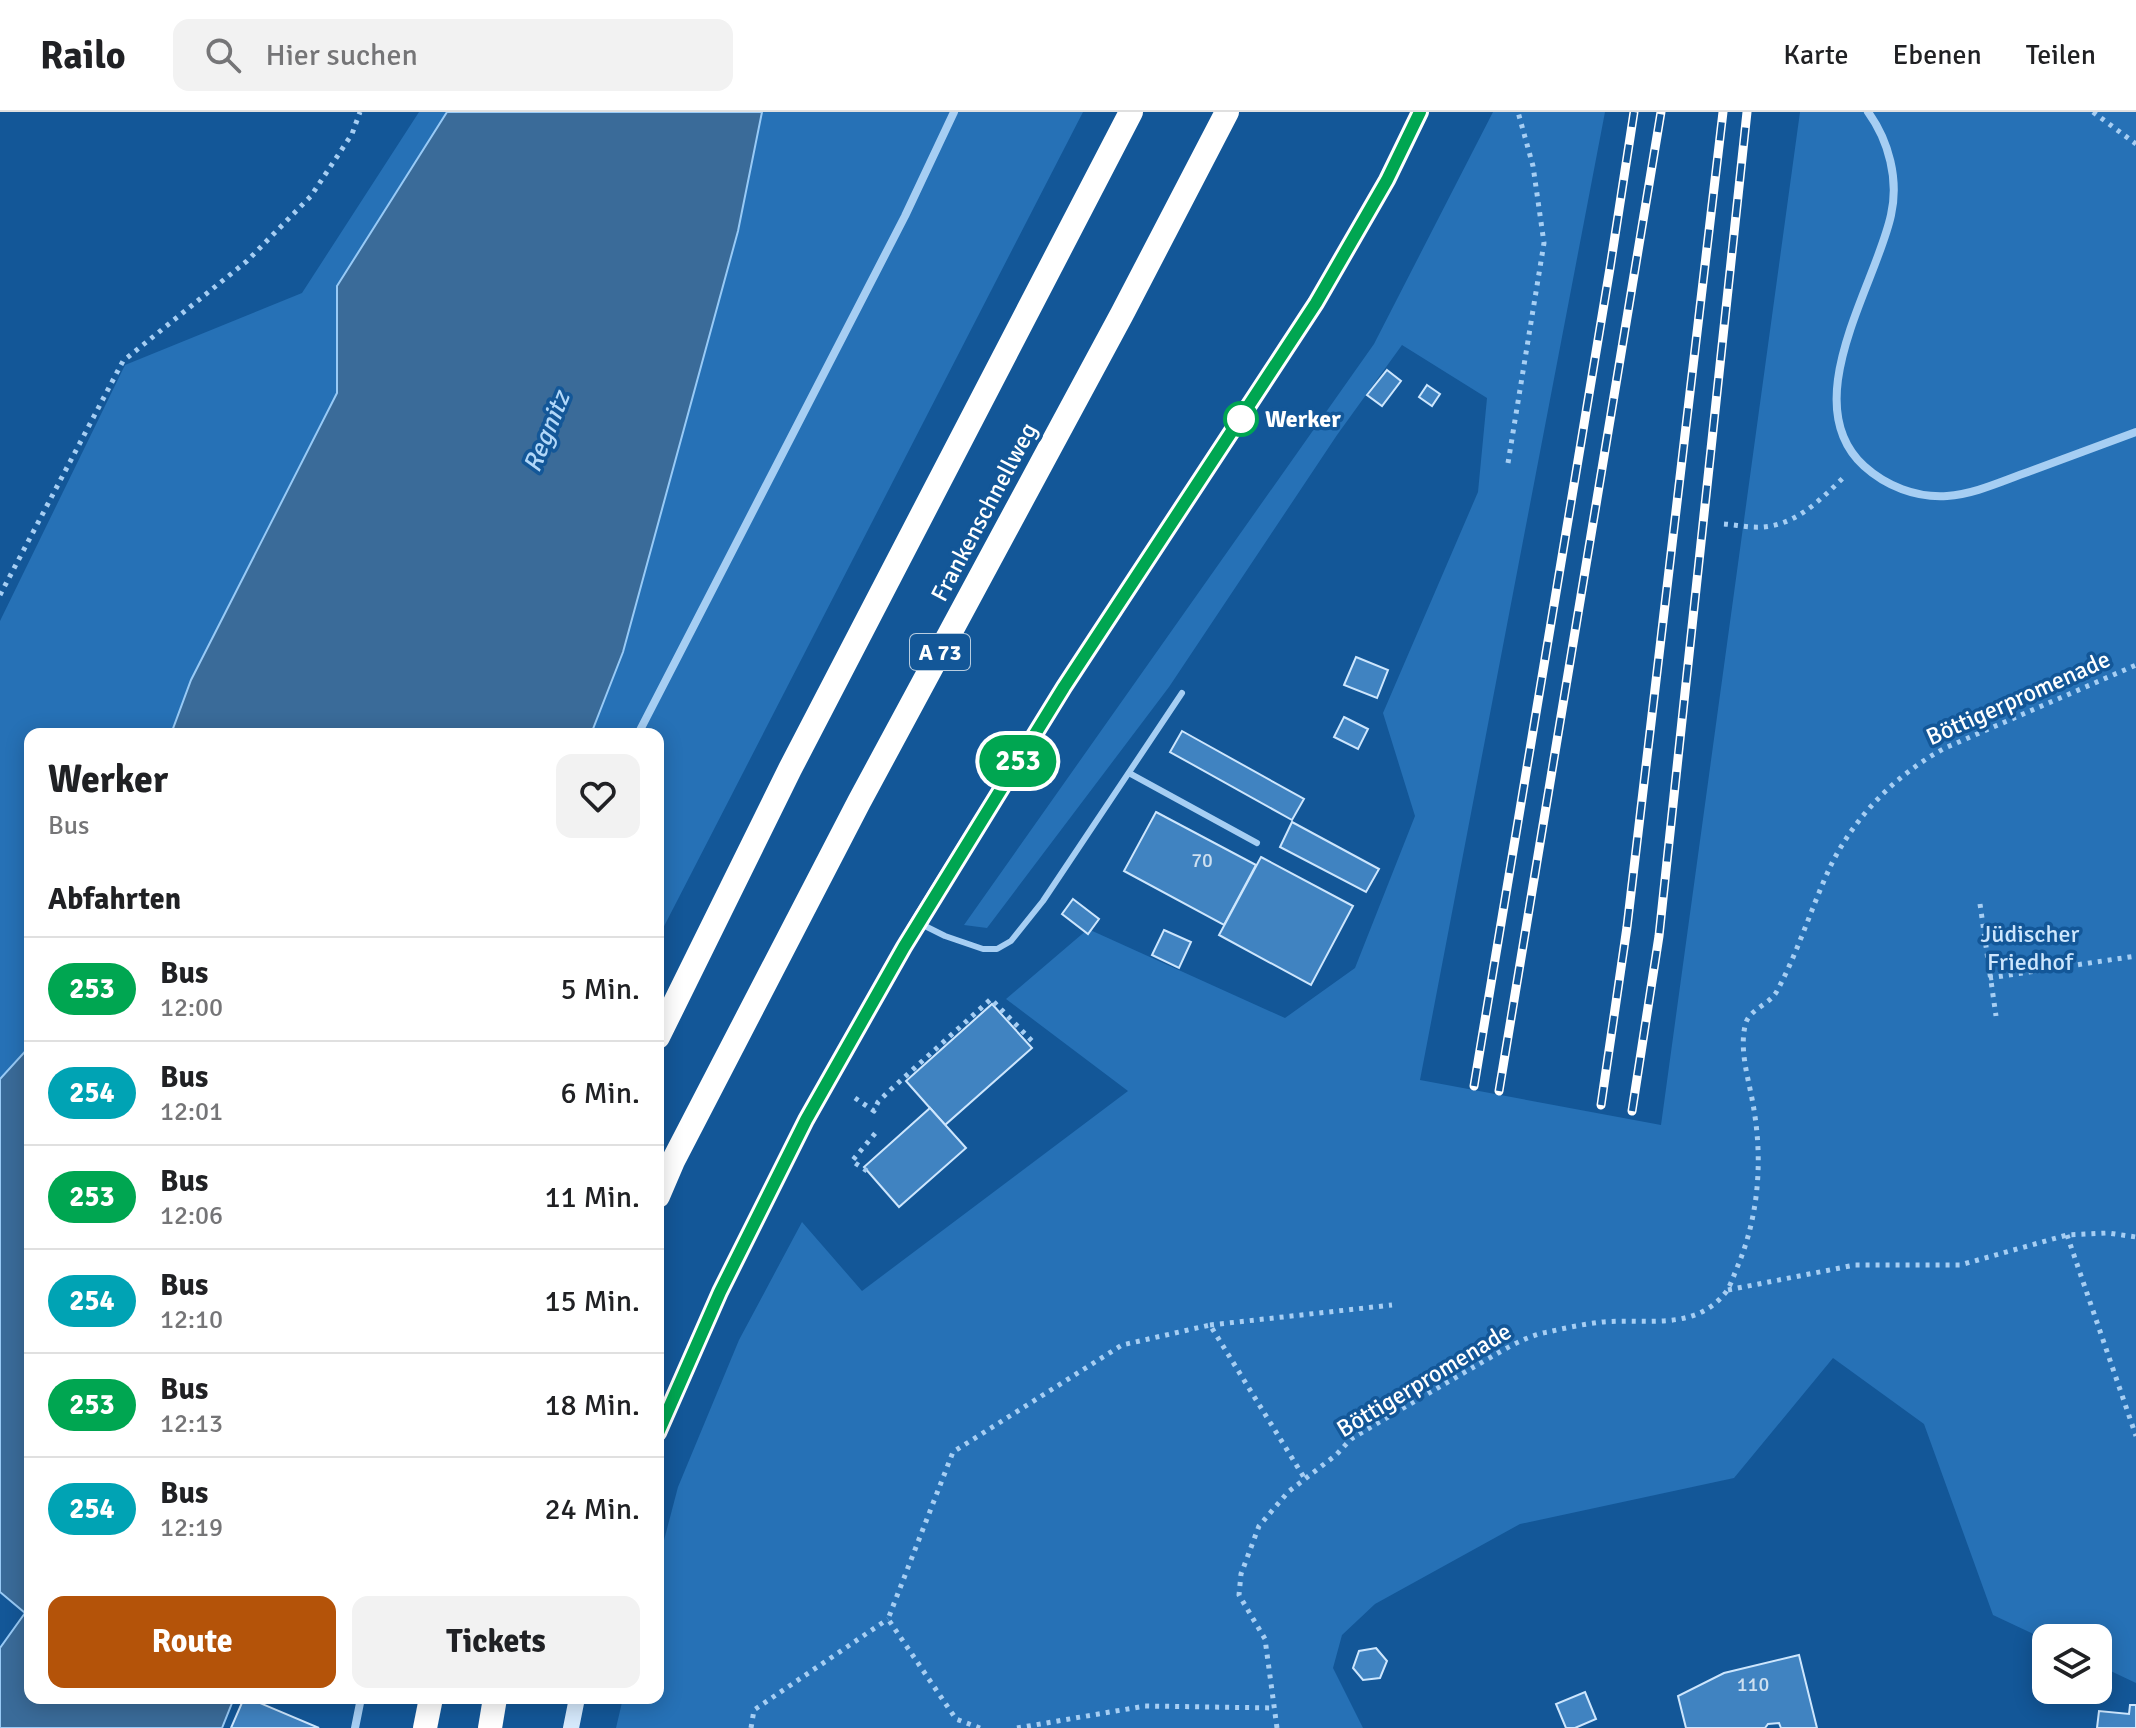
<!DOCTYPE html>
<html lang="de">
<head>
<meta charset="utf-8">
<style>
	:root { --surface:#fff; --page:#f2f2f2; --text:#202124; --muted:#757577; --line:#e0e0e0; --accent:#b45309 }
	body { margin:0; font-family:Signika,sans-serif; background:var(--page); color:var(--text); height:100vh; display:flex; flex-direction:column; font-size:30px; white-space:nowrap }
	* { box-sizing:border-box; margin:0 }
	p { font-size:26px; color:var(--muted) }
	.icon { flex:none; width:44px; height:44px; fill:none; stroke:currentColor; stroke-width:2; stroke-linecap:round; stroke-linejoin:round }
	.map { position:relative; flex:1; overflow:hidden }
	.drawer { position:absolute; left:24px; top:616px; width:640px; height:976px; display:flex; flex-direction:column; background:var(--surface); border-radius:16px; box-shadow:0 4px 20px #0003 }
	.drawer>* { flex:none }
	.badge { padding:0 16px; border-radius:26px; font-size:28px; line-height:52px }
	.tools { position:absolute; left:2032px; top:1512px; display:grid; gap:16px }
	.tools a { display:grid; place-items:center; width:80px; height:80px; border-radius:16px; background:var(--surface); box-shadow:0 4px 20px #0003; font-size:40px }
	.map>.badge { position:absolute; translate:-50% -50%; box-shadow:0 0 0 4px #fff }
	h2 { padding:0 24px; font-size:30px; line-height:72px }
	.round { display:grid; place-items:center; flex:none; width:84px; height:84px; border-radius:16px; background:var(--page) }
	.headline { display:flex; align-items:center; justify-content:space-between; height:136px; padding:0 24px }
	h1 { font-size:38px; font-weight:700; line-height:60px }
	.action { display:flex; gap:16px; margin-top:auto; padding:16px 24px }
	.action a { flex:1; height:92px; border-radius:16px; background:var(--accent); color:#fff; font-size:32px; font-weight:700; line-height:92px; text-align:center }
	.action a+a { background:var(--page); color:var(--text) }
	ul { padding:0; list-style:none }
	li { display:flex; align-items:center; gap:24px; height:104px; padding:0 24px; border-top:2px solid var(--line) }
	li div { flex:1 }
	li b { display:block; font-size:30px }
	li em { font-style:normal }
	li .badge { min-width:88px; font-weight:700; text-align:center }
	header { display:flex; align-items:center; gap:48px; box-sizing:border-box; height:112px; padding:0 40px; background:var(--surface); border-bottom:2px solid var(--line) }
	header strong { font-size:38px }
	nav { display:flex; gap:44px; margin-inline-start:auto; font-size:28px }
	.search { width:560px; height:72px; background:var(--page); display:flex; align-items:center; gap:20px; box-sizing:border-box; padding:0 28px; border-radius:16px; color:var(--muted); font-size:30px }
	.map>svg:first-child { display:block }
</style>
</head>
<body>
<header>
<strong>Railo</strong>
<div class="search"><svg class="icon" aria-label="search" viewBox="0 0 24 24"><circle cx="10" cy="10" r="6"/><path d="M15 15l6 6"/></svg>Hier suchen</div>
<nav><a>Karte</a><a>Ebenen</a><a>Teilen</a></nav>
</header>
<div class="map">
<svg width="2136" height="1616" viewBox="0 0 2136 1616">
	<rect width="100%" height="100%" fill="#135798"/>
	<g fill="#2671b6">
		<path d="M419,0H447L337,174V281L191,568L171,622H30V934L0,967V509L125,253L302,181Z"/>
		<path d="M762,0H1083L658,826V622H591L623,540L738,119Z"/>
		<path d="M1493,0H1605L1420,968L1661,1013L1800,0H2136V1571L2098,1553V1526H2046V1528L1993,1503L1924,1312L1833,1246L1734,1366L1520,1412L1375,1492L1342,1523L1333,1556L1363,1616H616L623,1586H658V1451L678,1375L739,1228L802,1110L862,1179L1128,979L1006,887L1088,817L1285,906L1355,856L1415,704L1383,601L1478,380L1487,286L1402,233L1337,323L1169,575L987,816L964,813L1374,232Z"/>
	</g>
	<g fill="#3a6b99" stroke="#98caf6" stroke-width="2">
		<path d="M447,0H762L738,119L623,540L591,622H171L191,568L337,281V174Z"/>
		<path d="M30,934V1586H234L222,1616H0V1536L25,1501L0,1480V967Z"/>
	</g>
	<g fill="#4083c1" stroke="#cde6fd" stroke-width="2">
		<path d="M1387,258L1401,269L1382,294L1367,283Z"/>
		<path d="M1427,273L1440,282L1432,294L1419,285Z"/>
		<path d="M1356,545L1388,558L1377,586L1344,573Z"/>
		<path d="M1344,605L1368,617L1358,637L1334,625Z"/>
		<path d="M1182,619L1304,687L1292,708L1170,640Z"/>
		<path d="M1156,700L1256,753L1224,813L1124,759Z"/>
		<path d="M1292,710L1379,757L1366,780L1280,735Z"/>
		<path d="M1261,745L1353,794L1311,873L1219,823Z"/>
		<path d="M1073,787L1099,807L1088,822L1062,802Z"/>
		<path d="M1164,818L1191,830L1179,856L1152,843Z"/>
		<path d="M992,892L1032,936L945,1013L906,969Z"/>
		<path d="M930,996L966,1036L899,1095L864,1055Z"/>
		<path d="M1376,1536L1387,1549L1380,1566L1363,1568L1353,1556L1359,1539Z"/>
		<path d="M1799,1543L1817,1616H1781L1779,1611L1768,1612L1765,1616H1686L1678,1584L1724,1561Z"/>
		<path d="M1585,1580L1596,1607L1575,1616H1566L1556,1592Z"/>
		<path d="M244,1586H248L319,1616H231Z"/>
		<path d="M2130,1593H2136V1616H2097L2099,1599L2129,1602Z"/>
	</g>
	<g fill="none" stroke-linecap="round" stroke-linejoin="round">
		<g stroke="#a6cef3" stroke-width="5" stroke-dasharray="4 6" stroke-linecap="butt">
			<path d="M2093,0L2136,32"/>
			<path d="M1508,351L1544,131L1533,54L1518,0"/>
			<path d="M1724,412C1737,413 1751,416 1763,415C1797,412 1819,389 1843,366"/>
			<path d="M0,483L123,249L247,149L311,84L352,22L360,0"/>
			<path d="M1980,792L1996,904"/>
			<path d="M1989,866L2136,844"/>
			<path d="M855,986L874,999L878,990L888,980L991,887L1032,929"/>
			<path d="M867,1059L852,1049L878,1018"/>
			<path d="M2067,1123L2136,1324"/>
			<path d="M1728,1178L1855,1153H1960L2067,1123L2108,1121L2136,1125"/>
			<path d="M1210,1213L1392,1193"/>
			<path d="M248,1586H249"/>
			<path d="M751,1616L754,1598L888,1507"/>
			<path d="M980,1616L956,1607L888,1507L953,1340L1122,1233L1210,1213L1305,1367"/>
			<path d="M1017,1616L1145,1594L1274,1596"/>
			<path d="M1277,1616L1265,1527L1239,1483L1241,1462L1259,1414L1288,1380L1336,1343L1351,1327C1391,1303 1431,1280 1472,1256C1494,1244 1523,1224 1548,1220C1565,1216 1584,1212 1602,1210C1645,1206 1695,1220 1726,1180C1730,1174 1733,1166 1736,1158C1758,1108 1763,1052 1754,998C1750,971 1739,941 1745,914C1748,897 1770,893 1777,879C1799,838 1812,793 1832,751C1857,702 1897,662 1945,636L2136,553"/>
		</g>
		<g stroke="#a6cef3" stroke-width="6">
			<path d="M1129,661L1257,731"/>
			<path d="M921,812L945,824L983,837H997L1011,829L1043,789L1182,581"/>
		</g>
		<g stroke="#a6cef3" stroke-width="8">
			<path d="M1868,0C1889,29 1899,68 1891,103C1876,173 1795,291 1864,354C1886,374 1916,386 1947,384C1975,382 2002,369 2028,360C2064,347 2100,333 2136,320"/>
			<path d="M638,622L905,104L954,0"/>
			<path d="M355,1616L361,1586"/>
		</g>
		<g stroke="#d5e9fc" stroke-width="16">
			<path d="M658,1321L720,1180L806,1008L918,811L1064,575L1316,191L1387,68L1420,0"/>
			<path d="M571,1616L577,1586"/>
		</g>
		<g stroke="#fff" stroke-width="24">
			<path d="M658,925L790,657L1131,0"/>
			<path d="M658,1084L673,1049L859,690L1122,202L1227,0"/>
			<path d="M425,1616L431,1586"/>
			<path d="M490,1616L495,1586"/>
		</g>
		<defs>
			<g id="rail">
				<path d="M1474,974L1610,156L1634,0"/>
				<path d="M1499,979L1661,0"/>
				<path d="M1601,993L1627,815L1723,0"/>
				<path d="M1632,999L1659,824L1747,0"/>
			</g>
		</defs>
		<use href="#rail" stroke="#fff" stroke-width="9"/>
		<use href="#rail" stroke="#135798" stroke-width="6" stroke-dasharray="18" stroke-linecap="butt"/>
	</g>
	<g fill="none" stroke-linecap="round" stroke-linejoin="round">
		<defs>
			<path id="line" d="M658,1321L720,1180L806,1008L904,835L1064,575L1316,191L1387,68L1420,0"/>
		</defs>
		<use href="#line" stroke="#fff" stroke-width="18"/>
		<use href="#line" stroke="#00a651" stroke-width="12"/>
	</g>
	<circle fill="#fff" stroke="#00a651" stroke-width="4" cx="1241" cy="307" r="16"/>
	<g text-anchor="middle" dominant-baseline="central" stroke-width="7" stroke-linejoin="round" paint-order="stroke">
		<g font-size="20" fill="#cfe0f0">
			<text x="1202" y="748">70</text>
			<text x="1753" y="1572">110</text>
		</g>
		<rect fill="#135798" stroke="#b8cde0" stroke-width="2" x="910" y="522" width="60" height="36" rx="6"/>
		<g font-size="22" font-weight="bold" fill="#fff">
			<text x="940" y="540">A 73</text>
		</g>
		<g font-size="24" font-weight="bold" fill="#fff" stroke="#135798" text-anchor="start">
			<text x="1265" y="307">Werker</text>
		</g>
		<g font-size="24" fill="#fff" stroke="#135798">
			<text transform="translate(984 400) rotate(-62)">Frankenschnellweg</text>
			<text transform="translate(2018 586) rotate(-24)">Böttigerpromenade</text>
			<text transform="translate(1424 1268) rotate(-31)">Böttigerpromenade</text>
		</g>
		<g font-size="24" fill="#cde6fd" stroke="#135798">
			<text x="2030" y="822">Jüdischer<tspan x="2030" dy="28">Friedhof</tspan></text>
		</g>
		<g font-size="26" font-style="italic" fill="#b2d8f9" stroke="#135798">
			<text transform="translate(547 320) rotate(-68)">Regnitz</text>
		</g>
	</g>
</svg>
<div class="tools">
<a><svg class="icon" aria-label="layers" viewBox="0 0 24 24"><path d="M12 4l9 5-9 5-9-5zM3 14l9 5 9-5"/></svg></a>
</div>
<b class="badge" style="left:1018px;top:649px;background:#00a651;color:#fff">253</b>
<section class="drawer">
<div class="headline"><div><h1>Werker</h1><p>Bus</p></div><a class="round"><svg class="icon" aria-label="heart" viewBox="0 0 24 24"><path d="M12 20l-8-8c-3-5 5-10 8-4 3-6 11-1 8 4z"/></svg></a></div>
<h2>Abfahrten</h2>
<ul>
<li><span class="badge" style="background:#00a651;color:#fff">253</span><div><b>Bus</b><p>12:00</p></div><em>5 Min.</em></li>
<li><span class="badge" style="background:#00a3b4;color:#fff">254</span><div><b>Bus</b><p>12:01</p></div><em>6 Min.</em></li>
<li><span class="badge" style="background:#00a651;color:#fff">253</span><div><b>Bus</b><p>12:06</p></div><em>11 Min.</em></li>
<li><span class="badge" style="background:#00a3b4;color:#fff">254</span><div><b>Bus</b><p>12:10</p></div><em>15 Min.</em></li>
<li><span class="badge" style="background:#00a651;color:#fff">253</span><div><b>Bus</b><p>12:13</p></div><em>18 Min.</em></li>
<li><span class="badge" style="background:#00a3b4;color:#fff">254</span><div><b>Bus</b><p>12:19</p></div><em>24 Min.</em></li>
</ul>
<div class="action"><a>Route</a><a>Tickets</a></div>
</section>
</div>
</body>
</html>
